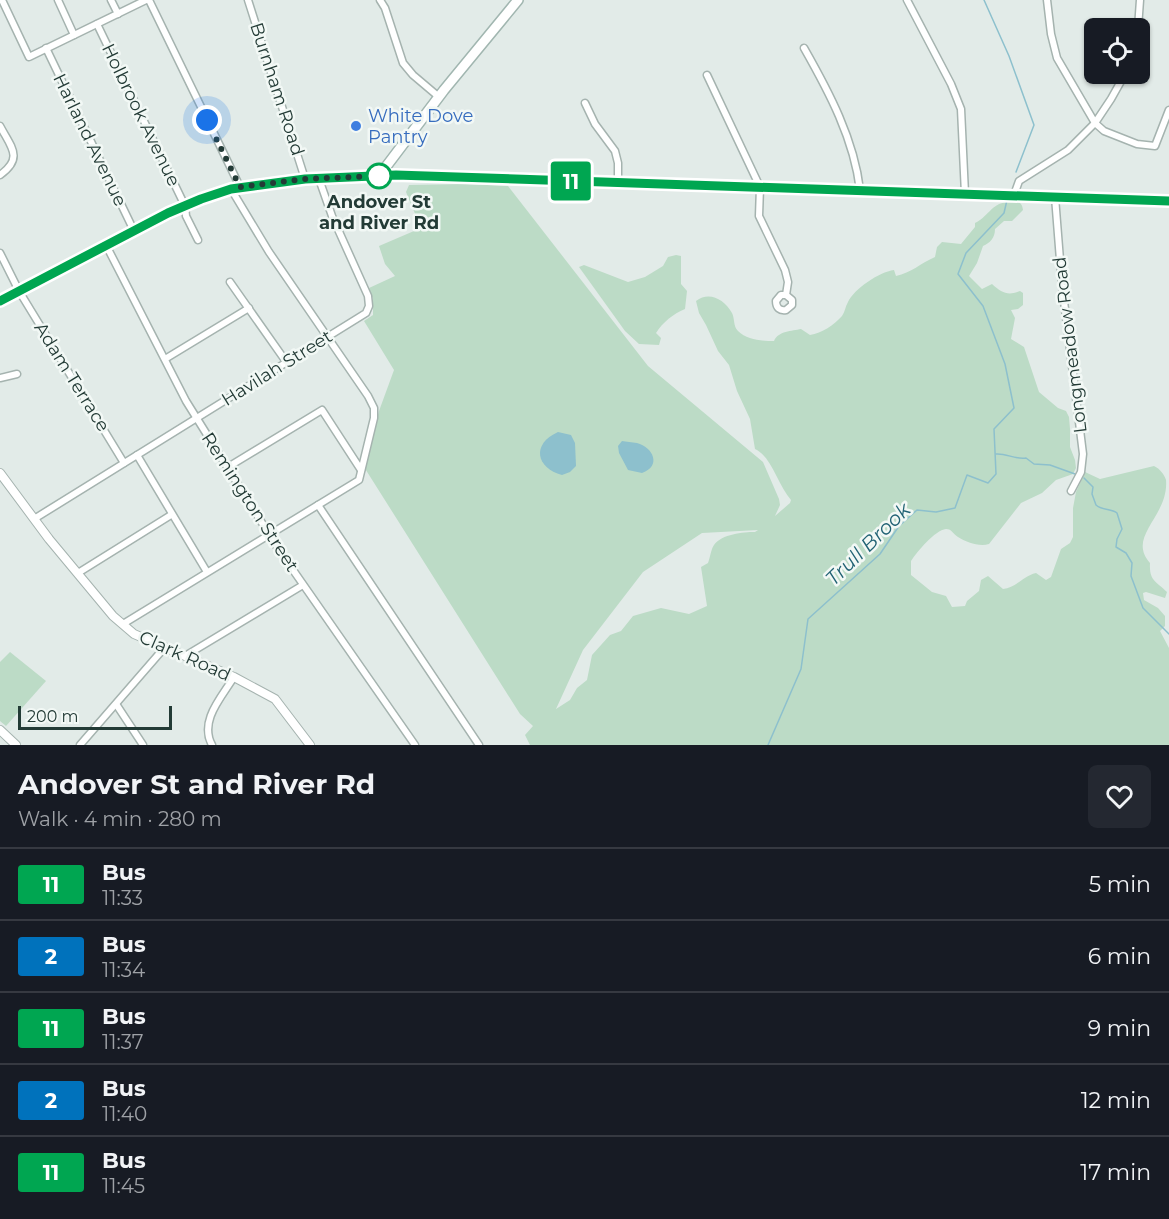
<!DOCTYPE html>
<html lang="en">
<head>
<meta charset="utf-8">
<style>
	:root { --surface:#171b24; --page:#242831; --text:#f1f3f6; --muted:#9ea1a6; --line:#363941 }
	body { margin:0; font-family:Montserrat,sans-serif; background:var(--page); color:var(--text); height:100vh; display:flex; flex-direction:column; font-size:22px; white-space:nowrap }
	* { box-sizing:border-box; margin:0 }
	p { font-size:20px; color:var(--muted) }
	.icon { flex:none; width:33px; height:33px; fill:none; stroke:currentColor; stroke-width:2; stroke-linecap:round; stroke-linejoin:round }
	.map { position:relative; height:745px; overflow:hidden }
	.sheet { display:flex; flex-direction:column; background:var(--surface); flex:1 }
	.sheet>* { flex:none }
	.badge { padding:0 12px; border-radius:4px; font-size:21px; line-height:39px }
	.buttons { position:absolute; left:1084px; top:18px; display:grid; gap:12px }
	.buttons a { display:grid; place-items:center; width:66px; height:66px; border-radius:9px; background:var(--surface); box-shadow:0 2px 4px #0004; font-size:30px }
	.scale { position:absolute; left:18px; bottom:15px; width:154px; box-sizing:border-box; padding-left:6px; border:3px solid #233b36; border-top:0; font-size:16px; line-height:21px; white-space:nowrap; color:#233b36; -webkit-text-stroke:4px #f2f8f5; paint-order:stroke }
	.you { position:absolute; width:30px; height:30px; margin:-15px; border:4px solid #fff; border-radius:50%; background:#1a73e8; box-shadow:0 0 0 9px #1a73e833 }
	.map>.badge { position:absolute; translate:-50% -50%; box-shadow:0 0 0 3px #fff }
	.round { display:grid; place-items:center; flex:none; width:63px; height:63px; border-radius:9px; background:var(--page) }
	.headline { display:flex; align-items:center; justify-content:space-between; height:102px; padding:0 18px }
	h1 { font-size:28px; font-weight:700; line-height:45px }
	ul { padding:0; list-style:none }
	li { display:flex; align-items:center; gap:18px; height:72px; padding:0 18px; border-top:2px solid var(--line) }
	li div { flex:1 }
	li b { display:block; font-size:22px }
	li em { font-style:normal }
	li .badge { min-width:66px; font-weight:700; text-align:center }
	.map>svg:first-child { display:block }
</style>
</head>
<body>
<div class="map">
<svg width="1169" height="745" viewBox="0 0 1169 745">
	<rect width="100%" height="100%" fill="#e2ebe8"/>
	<g fill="#bcdbc6" fill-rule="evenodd">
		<path d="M466,184L508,186L648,366L763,462L779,499L780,505L775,516L790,503L791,500C778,485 771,456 755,449L750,419L737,391L729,365L718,351L706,325L699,313L696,301C709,291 724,299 732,313C735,319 733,326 738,331C747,340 762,341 774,341C778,331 792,331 801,329L810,335C822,333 834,325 842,316C845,312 845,307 848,302C854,289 879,272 894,270L896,276C911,273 921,263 935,257L937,247L942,242L961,244L975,227V223C992,214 991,201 1013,202C1020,202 1022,203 1023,210L1012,221H1004L995,229C995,238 990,243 983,246L977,263L969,276L982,289L992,284C1002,293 1008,296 1020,291L1023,293V305L1018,309L1011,310L1015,318L1011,339L1024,347L1039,392L1058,408L1066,411L1069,417L1070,429V447L1075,460L1076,468L1073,474L1056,480L1042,493L1021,503L989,544C979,547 966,542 958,537C953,534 952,529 946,529C935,530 917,552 911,561V575L932,592L946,596L952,607L965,606L967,601L979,591L981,580L988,576L1003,589C1016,588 1023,576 1036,573L1046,580L1051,577L1061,549L1070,543L1073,537V508L1076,492L1085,472L1100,479L1154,466C1160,469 1164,474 1166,480C1169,517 1126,536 1150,563C1149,581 1156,581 1167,592L1165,598L1146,592L1143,593L1144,600L1158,608L1165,616V626L1160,631L1169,648V745H530L525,735L533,726L520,714L364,467L379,411L394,370L364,321L373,315V299L369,288L395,276L385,264L379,246L421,228L406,192L409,185ZM758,530L755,532C743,532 722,534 714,545C711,549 710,558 708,563L701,567L707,606L689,614L661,608L633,616L621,631L610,635L592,655L587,680L577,688L570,700L556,709L583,650L643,572L702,533Z"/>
		<path d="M676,255L681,256V284L687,291L685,309C673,314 663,322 656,333L661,338L659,345L639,344L625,331L579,267L584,265L628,282L645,277L663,266L668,257Z"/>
		<path d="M10,652L46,681L6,726L0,721V662Z"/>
	</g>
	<g fill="#8dc0cd">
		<path d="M558,432L571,435L575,443L576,466L570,472L562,475C536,468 531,444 558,432Z"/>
		<path d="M622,441C626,442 632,442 637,443C653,447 662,466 642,473L628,470L619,453L618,446Z"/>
	</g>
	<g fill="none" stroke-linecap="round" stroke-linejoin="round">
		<g stroke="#8dc0cd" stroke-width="1.5">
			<path d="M984,0L1009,56L1034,125L1016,172"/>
			<path d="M996,454C1006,453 1016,460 1026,458L1034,464L1050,465L1075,474"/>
			<path d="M1084,478L1093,487L1092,494L1096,505C1103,511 1111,508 1117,513L1122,529L1117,539L1116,547L1126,553L1132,563L1131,576L1143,608L1169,634"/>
			<path d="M768,745L801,669L808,619L880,554L899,526L917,510L936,512L955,508L967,475L988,483L996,474L994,429L1014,408L1005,364L983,306L958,274L966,253L1004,213L1007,200"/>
		</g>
		<defs>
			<g id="minor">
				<path d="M2,0L29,57L146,0"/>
				<path d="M58,0L74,35"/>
				<path d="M111,0L118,14"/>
				<path d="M149,0L240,187"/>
				<path d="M248,0L305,179"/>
				<path d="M380,0L385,8L403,63L413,75L439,97"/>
				<path d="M907,0L951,84L961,109L965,194"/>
				<path d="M1047,0L1051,34L1057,58L1095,123L1104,131L1137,144L1155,146L1169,110"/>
				<path d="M97,24L185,206L186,216L198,240"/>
				<path d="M1138,28L1140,0"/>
				<path d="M46,48L134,231"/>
				<path d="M804,48C829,92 854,139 860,190"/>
				<path d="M707,75L760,187L759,216L785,270L788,282L786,295H781L776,301C776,308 780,311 786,310L792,305V300L786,295"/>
				<path d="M585,103L595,124L615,151L618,163V183"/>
				<path d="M0,126C11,147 24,158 0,175"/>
				<path d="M1014,195L1019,181L1068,150L1095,123L1111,99L1125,74"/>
				<path d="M1055,197L1062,285L1083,454L1081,472L1071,491"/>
				<path d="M106,245L186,401L277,547L415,745"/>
				<path d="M0,253L19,291L124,463"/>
				<path d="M230,282L287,363"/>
				<path d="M165,359L249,308"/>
				<path d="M0,378L17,374"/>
				<path d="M137,455L207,572"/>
				<path d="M228,467L322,410L361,470"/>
				<path d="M318,505L479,745"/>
				<path d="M34,519L366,313L369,306L368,296L332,216L319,179"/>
				<path d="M78,573L171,515"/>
				<path d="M123,624L359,480L374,418V408L368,396L269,252L231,189"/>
				<path d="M185,656L303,585"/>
				<path d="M116,704L143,745"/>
				<path d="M80,745L165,647"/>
				<path d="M212,745C199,721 221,698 234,677"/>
			</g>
			<g id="tertiary">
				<path d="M0,473L49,539L113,616L134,634L234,677L275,699L310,745"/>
				<path d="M0,730L16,745"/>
			</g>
			<g id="secondary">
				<path d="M379,176L444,90L518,0"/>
				<path d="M0,301L168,213L201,199L231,189L305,179L396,175L1169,201"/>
			</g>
		</defs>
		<use href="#minor" stroke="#a5b3af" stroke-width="9"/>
		<use href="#tertiary" stroke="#a5b3af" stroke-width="10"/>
		<use href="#secondary" stroke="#a1b6b0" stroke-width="12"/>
		<use href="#minor" stroke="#fff" stroke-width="6"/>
		<use href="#tertiary" stroke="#fff" stroke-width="8"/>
		<use href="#secondary" stroke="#fff" stroke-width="9"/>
	</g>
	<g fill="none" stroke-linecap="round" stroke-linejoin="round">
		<defs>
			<path id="line" d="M0,301L168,213L201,199L231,189L305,179L396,175L1169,201"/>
		</defs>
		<use href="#line" stroke="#fff" stroke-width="14"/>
		<use href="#line" stroke="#00a651" stroke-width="9"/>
		<path stroke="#233b36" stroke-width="6" stroke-dasharray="0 10.8" d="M207,120L240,187L305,179L379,176"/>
	</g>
	<circle fill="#3f7fe0" stroke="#f2f8f5" stroke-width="2" cx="356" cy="126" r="6"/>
	<circle fill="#fff" stroke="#00a651" stroke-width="3" cx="379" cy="176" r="12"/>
	<g text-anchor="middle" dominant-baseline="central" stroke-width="5" stroke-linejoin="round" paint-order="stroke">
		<g font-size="18" fill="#233b36" stroke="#f2f8f5">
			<text transform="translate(277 89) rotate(72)">Burnham Road</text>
			<text transform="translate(141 115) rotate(64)">Holbrook Avenue</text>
			<text transform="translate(90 140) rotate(64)">Harland Avenue</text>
			<text transform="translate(1070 345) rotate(-97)">Longmeadow Road</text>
			<text transform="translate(277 368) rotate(-32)">Havilah Street</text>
			<text transform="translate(72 377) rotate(58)">Adam Terrace</text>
			<text transform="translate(250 502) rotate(57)">Remington Street</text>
			<text transform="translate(185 656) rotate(24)">Clark Road</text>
		</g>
		<g font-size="18" fill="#366cbe" stroke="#f2f8f5" text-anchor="start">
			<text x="368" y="116">White Dove<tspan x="368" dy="21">Pantry</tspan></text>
		</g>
		<g font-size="18" font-weight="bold" fill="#233b36" stroke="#f2f8f5">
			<text x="379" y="202">Andover St<tspan x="379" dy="21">and River Rd</tspan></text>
		</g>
		<g font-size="20" font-style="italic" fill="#216274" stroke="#f2f8f5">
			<text transform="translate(868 544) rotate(-44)">Trull Brook</text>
		</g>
	</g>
</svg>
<div class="buttons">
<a><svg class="icon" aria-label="locate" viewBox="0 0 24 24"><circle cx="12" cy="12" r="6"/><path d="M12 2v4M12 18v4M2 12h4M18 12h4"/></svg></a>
</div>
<div class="scale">200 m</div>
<div class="you" style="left:207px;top:120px"></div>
<b class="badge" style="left:571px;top:181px;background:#00a651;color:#fff">11</b>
</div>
<section class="sheet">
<div class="headline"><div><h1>Andover St and River Rd</h1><p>Walk · 4 min · 280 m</p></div><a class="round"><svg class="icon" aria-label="heart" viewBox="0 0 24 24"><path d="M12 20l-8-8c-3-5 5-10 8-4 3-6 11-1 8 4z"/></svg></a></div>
<ul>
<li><span class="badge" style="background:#00a651;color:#fff">11</span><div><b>Bus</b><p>11:33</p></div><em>5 min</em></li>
<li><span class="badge" style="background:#0072bc;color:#fff">2</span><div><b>Bus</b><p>11:34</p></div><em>6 min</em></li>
<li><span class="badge" style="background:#00a651;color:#fff">11</span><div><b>Bus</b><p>11:37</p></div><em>9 min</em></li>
<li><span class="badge" style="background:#0072bc;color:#fff">2</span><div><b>Bus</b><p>11:40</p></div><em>12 min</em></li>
<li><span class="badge" style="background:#00a651;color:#fff">11</span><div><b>Bus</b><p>11:45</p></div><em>17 min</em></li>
</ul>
</section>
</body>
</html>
